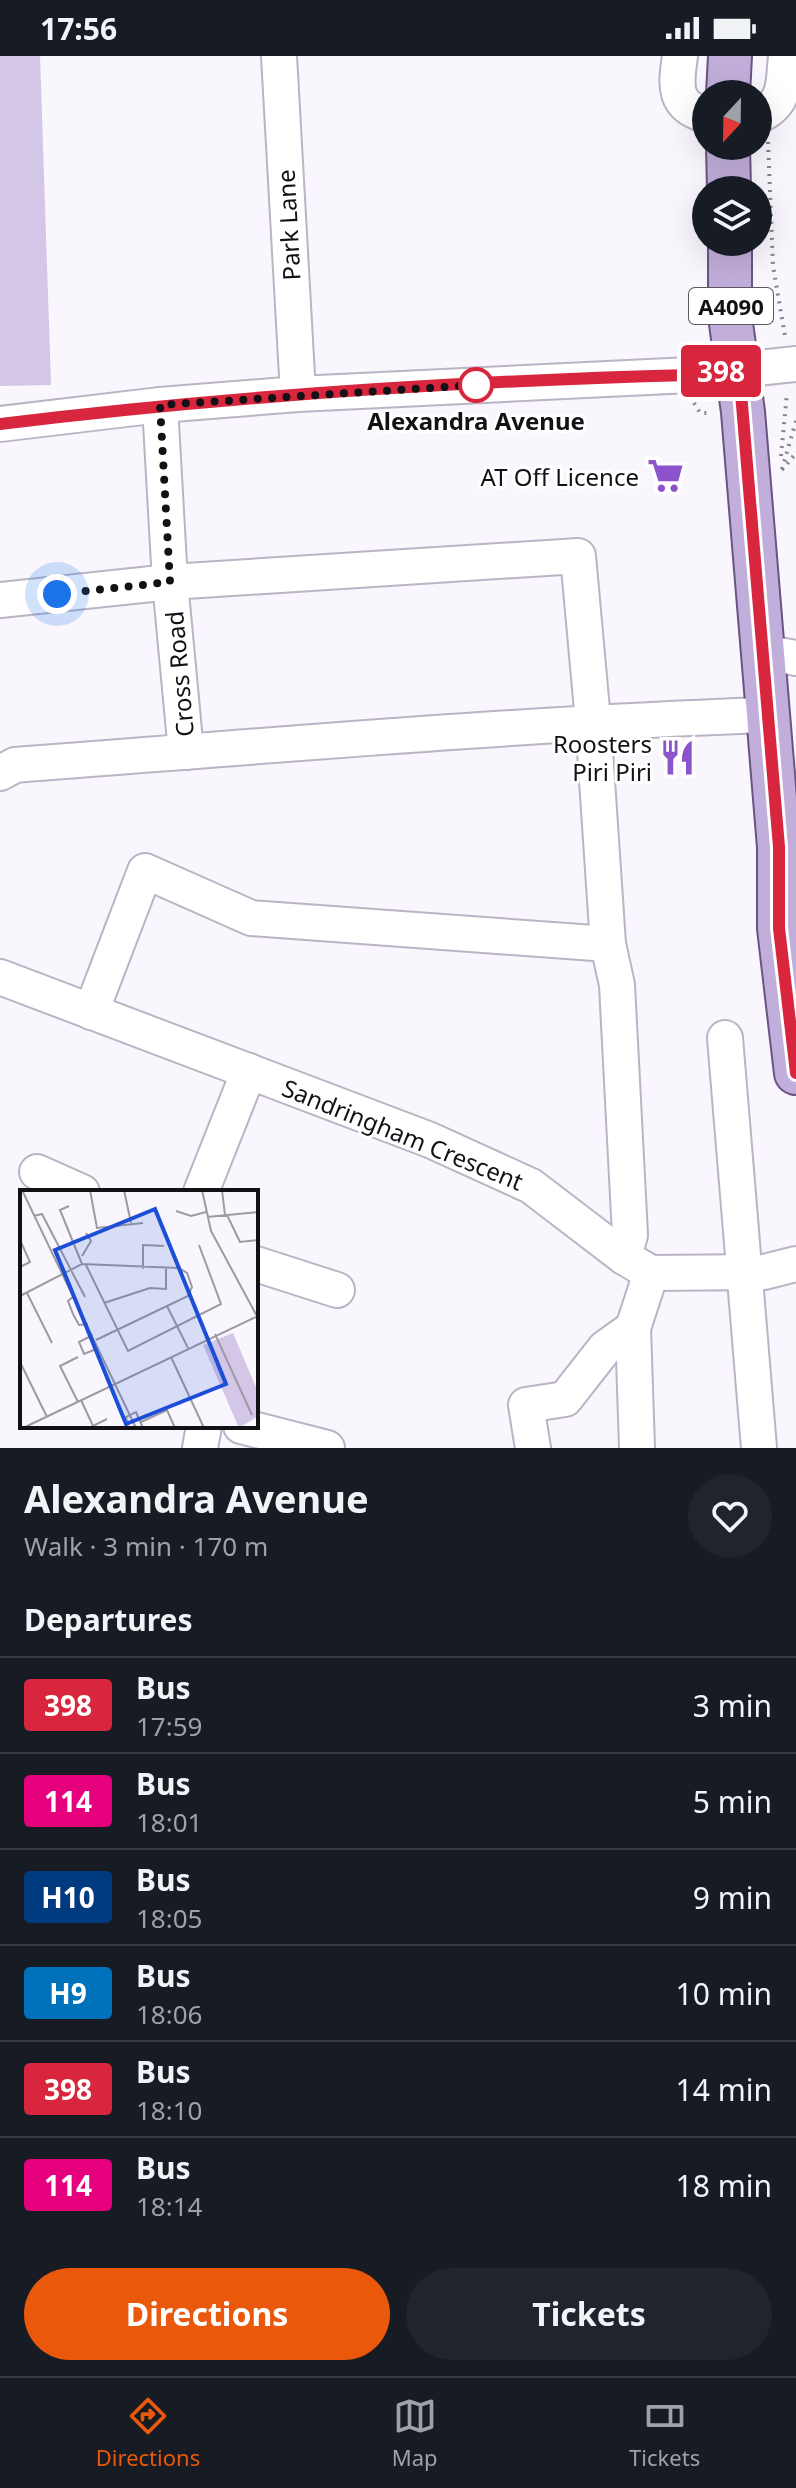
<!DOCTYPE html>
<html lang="en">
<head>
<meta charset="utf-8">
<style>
	:root { --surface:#171b24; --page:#20242c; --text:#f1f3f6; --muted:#9ea1a6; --line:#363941; --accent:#ea580c }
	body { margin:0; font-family:"Noto Sans",sans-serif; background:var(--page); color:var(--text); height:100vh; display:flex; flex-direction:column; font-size:30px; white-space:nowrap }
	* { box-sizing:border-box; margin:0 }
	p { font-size:26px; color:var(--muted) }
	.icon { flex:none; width:44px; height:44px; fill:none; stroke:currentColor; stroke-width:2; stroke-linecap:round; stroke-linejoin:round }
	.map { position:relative; height:1392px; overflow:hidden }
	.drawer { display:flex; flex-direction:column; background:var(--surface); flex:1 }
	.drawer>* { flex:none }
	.badge { padding:0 16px; border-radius:6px; font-size:28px; line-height:52px }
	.needle { width:52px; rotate:202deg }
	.tools { position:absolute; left:692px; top:24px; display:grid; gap:16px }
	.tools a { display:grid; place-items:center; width:80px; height:80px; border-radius:50%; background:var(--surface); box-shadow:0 8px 32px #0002; font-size:40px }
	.you { position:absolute; width:40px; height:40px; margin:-20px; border:6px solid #fff; border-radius:50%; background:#1a73e8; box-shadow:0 0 0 12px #1a73e833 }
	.map>.badge { position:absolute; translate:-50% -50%; box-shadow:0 0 0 4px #fff }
	h2 { padding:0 24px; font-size:30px; line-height:72px }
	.round { display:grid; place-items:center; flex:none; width:84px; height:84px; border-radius:42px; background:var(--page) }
	.overview { display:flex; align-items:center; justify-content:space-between; height:136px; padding:0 24px }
	h1 { font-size:38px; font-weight:700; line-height:60px }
	.button { display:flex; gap:16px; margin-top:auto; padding:16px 24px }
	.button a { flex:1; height:92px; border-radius:48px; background:var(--accent); color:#fff; font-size:32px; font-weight:700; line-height:92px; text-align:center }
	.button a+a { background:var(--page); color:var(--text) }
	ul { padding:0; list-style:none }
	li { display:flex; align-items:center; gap:24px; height:96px; padding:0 24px; border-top:2px solid var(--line) }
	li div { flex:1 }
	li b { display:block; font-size:30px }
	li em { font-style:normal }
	li .badge { min-width:88px; font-weight:700; text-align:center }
	.status { display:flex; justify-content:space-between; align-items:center; height:56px; padding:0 40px; background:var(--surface); direction:ltr }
	.status svg { height:22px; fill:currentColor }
	.menu { display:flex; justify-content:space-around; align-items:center; height:112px; border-top:2px solid var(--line); background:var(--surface); font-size:22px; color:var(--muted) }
	.menu a { display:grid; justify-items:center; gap:4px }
	.menu .current { color:var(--accent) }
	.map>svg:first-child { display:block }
</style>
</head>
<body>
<div class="status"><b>17:56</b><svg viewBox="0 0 49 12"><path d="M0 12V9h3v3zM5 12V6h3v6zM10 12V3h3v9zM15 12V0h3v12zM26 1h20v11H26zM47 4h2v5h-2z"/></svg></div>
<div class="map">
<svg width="796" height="1392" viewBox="0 0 796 1392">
	<rect width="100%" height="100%" fill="#f9f6fd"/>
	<path fill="#d3c6e6" d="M0,0H40L51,329L0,330Z"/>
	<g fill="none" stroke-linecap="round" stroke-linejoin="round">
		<defs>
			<g id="minor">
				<path d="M279,0L298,338"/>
				<path d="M680,0C676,28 672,50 706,59"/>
				<path d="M758,60C787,47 783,27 786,0"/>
				<path d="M160,349L170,526L186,696"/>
				<path d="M0,368L160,349L298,338L690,319L796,308"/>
				<path d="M0,544L170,526L578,500L593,665L608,888L617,929L630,1179L624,1201"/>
				<path d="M762,596L796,602"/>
				<path d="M0,717L15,709C266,690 516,668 767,659"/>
				<path d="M0,921L430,1084L531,1130L624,1201L651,1217L764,1216L796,1208"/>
				<path d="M91,956L145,815L251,862L608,888"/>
				<path d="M725,982L759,1392"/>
				<path d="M37,1116L82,1136"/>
				<path d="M201,1136L249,1015"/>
				<path d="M256,1208L337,1234"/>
				<path d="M241,1370L327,1392"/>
				<path d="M200,1392L204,1370"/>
				<path d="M533,1392L526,1349L565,1343L605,1292L633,1272"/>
				<path d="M637,1392L633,1272L651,1217"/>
			</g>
			<g id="major">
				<path d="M728,38L730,0"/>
				<path d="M728,90L729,134"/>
				<path d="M730,186V260L743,356L779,791V872L796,1017"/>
			</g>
		</defs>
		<use href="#minor" stroke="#bab4c4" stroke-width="38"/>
		<use href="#major" stroke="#695485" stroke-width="46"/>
		<g stroke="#86848a" stroke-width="4" stroke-dasharray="2 6" stroke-linecap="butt">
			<path d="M768,86L773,210L785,280"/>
			<path d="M694,347L700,357H712"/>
			<path d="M781,400L787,337"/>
			<path d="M782,413L796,365"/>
			<path d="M782,414L796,397"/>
		</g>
		<use href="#minor" stroke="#fff" stroke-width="34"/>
		<use href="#major" stroke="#c1aeda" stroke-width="42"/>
	</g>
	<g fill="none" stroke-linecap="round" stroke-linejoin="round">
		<defs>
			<path id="line" d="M0,368C229,340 459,325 690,319L739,313L779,791V872L796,1017"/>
		</defs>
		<use href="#line" stroke="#fff" stroke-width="18"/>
		<use href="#line" stroke="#d7263d" stroke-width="12"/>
		<path stroke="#131116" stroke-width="8" stroke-dasharray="0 14.4" d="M57,538L170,526L160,349L476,329"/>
	</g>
	<defs>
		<symbol id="supermarket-bare" viewBox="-9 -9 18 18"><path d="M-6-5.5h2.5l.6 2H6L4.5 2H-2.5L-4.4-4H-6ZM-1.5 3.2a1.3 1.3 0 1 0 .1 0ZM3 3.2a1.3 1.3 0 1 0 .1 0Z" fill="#8c53cb" stroke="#fff" stroke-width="2.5" paint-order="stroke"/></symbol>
		<symbol id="restaurant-bare" viewBox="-9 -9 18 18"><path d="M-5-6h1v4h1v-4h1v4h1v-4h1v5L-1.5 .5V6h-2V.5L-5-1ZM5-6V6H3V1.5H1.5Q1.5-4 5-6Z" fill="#8c53cb" stroke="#fff" stroke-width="2.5" paint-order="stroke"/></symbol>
	</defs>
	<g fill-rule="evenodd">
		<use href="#supermarket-bare" x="640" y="394" width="51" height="51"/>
		<use href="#restaurant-bare" x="652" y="676" width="51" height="51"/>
	</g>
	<circle fill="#fff" stroke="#d7263d" stroke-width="4" cx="476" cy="329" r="16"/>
	<g text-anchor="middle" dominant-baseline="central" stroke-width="6" stroke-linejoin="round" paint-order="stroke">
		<rect fill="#fff" stroke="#5a585c" stroke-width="2" x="689" y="232" width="84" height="36" rx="6"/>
		<g font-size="22" font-weight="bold" fill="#131116">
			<text x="731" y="250">A4090</text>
		</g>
		<g font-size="24" fill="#131116" stroke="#fff">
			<text transform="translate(288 169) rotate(-93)">Park Lane</text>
			<text transform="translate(179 618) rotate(-95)">Cross Road</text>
			<text transform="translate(403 1078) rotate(22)">Sandringham Crescent</text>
		</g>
		<g font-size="24" font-weight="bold" fill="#131116" stroke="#fff">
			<text x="476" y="364">Alexandra Avenue</text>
		</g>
		<g font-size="24" fill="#131116" stroke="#fff" text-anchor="end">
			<text x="639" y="420">AT Off Licence</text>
			<text x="652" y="687">Roosters<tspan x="652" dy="28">Piri Piri</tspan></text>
		</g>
	</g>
	<g transform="translate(20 1134)">
		<rect width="238" height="238" fill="#f9f6fd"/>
		<path d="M213,143L238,202V226L219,238L183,155Z" fill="#d3c6e6"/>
		<path fill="none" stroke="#9d9aa1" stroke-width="2" d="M2,0L116,238M70,0L77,38L123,33M104,0L111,33M182,0L191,41L238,128M202,0L205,25M49,16L40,20L62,74M156,21L171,26L186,22M207,25L220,52L238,50M14,26L22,24L65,107M187,27L238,22M0,50L10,72L0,77M62,66L71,51L66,43M66,75L108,161L201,114L179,55M123,79V55L144,56M7,103L32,153M0,106L62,74L159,78L167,83L172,97L168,106L76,150M54,106L48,111L53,124L59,135L68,134M84,113L130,98L146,99V78M147,116L168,158M195,144L232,225M73,145L59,152L64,164L79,158M58,167L40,176L58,212M151,167L184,238M0,172L27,227M61,210L73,236L87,229M121,232L147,220L155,238M3,238L236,127M108,238L106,227L116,222L123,238"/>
		<path fill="#1d4ed8" fill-opacity="0.15" stroke="#1d4ed8" stroke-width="4" d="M135,19L206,194L106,234L35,60Z"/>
		<rect width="238" height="238" fill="none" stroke="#131116" stroke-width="4"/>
	</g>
</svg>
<div class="tools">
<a><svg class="needle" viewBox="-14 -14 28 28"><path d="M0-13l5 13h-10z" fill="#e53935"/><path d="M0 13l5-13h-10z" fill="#9ea1a6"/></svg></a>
<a><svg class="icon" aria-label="layers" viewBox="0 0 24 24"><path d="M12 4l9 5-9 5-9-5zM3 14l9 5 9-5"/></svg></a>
</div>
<div class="you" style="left:57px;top:538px"></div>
<b class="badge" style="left:721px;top:315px;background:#d7263d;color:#fff">398</b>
</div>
<section class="drawer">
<div class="overview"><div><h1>Alexandra Avenue</h1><p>Walk · 3 min · 170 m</p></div><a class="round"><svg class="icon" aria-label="heart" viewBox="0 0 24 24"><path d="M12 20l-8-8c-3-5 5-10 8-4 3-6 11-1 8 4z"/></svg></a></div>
<h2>Departures</h2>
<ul>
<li><span class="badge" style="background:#d7263d;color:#fff">398</span><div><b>Bus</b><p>17:59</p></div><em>3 min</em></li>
<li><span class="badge" style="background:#e6007e;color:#fff">114</span><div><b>Bus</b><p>18:01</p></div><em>5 min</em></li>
<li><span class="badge" style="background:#003b80;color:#fff">H10</span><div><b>Bus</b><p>18:05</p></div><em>9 min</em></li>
<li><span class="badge" style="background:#0072bc;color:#fff">H9</span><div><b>Bus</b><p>18:06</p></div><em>10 min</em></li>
<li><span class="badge" style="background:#d7263d;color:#fff">398</span><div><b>Bus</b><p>18:10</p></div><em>14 min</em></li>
<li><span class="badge" style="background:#e6007e;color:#fff">114</span><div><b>Bus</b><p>18:14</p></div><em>18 min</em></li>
</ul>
<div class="button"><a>Directions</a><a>Tickets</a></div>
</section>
<nav class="menu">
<a class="current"><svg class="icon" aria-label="directions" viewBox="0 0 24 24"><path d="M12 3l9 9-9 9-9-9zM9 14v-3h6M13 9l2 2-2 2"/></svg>Directions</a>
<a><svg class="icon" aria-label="map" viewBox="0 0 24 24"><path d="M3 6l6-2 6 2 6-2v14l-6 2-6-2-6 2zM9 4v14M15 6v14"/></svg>Map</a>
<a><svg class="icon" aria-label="tickets" viewBox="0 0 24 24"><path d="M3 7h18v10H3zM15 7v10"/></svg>Tickets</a>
</nav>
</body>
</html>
